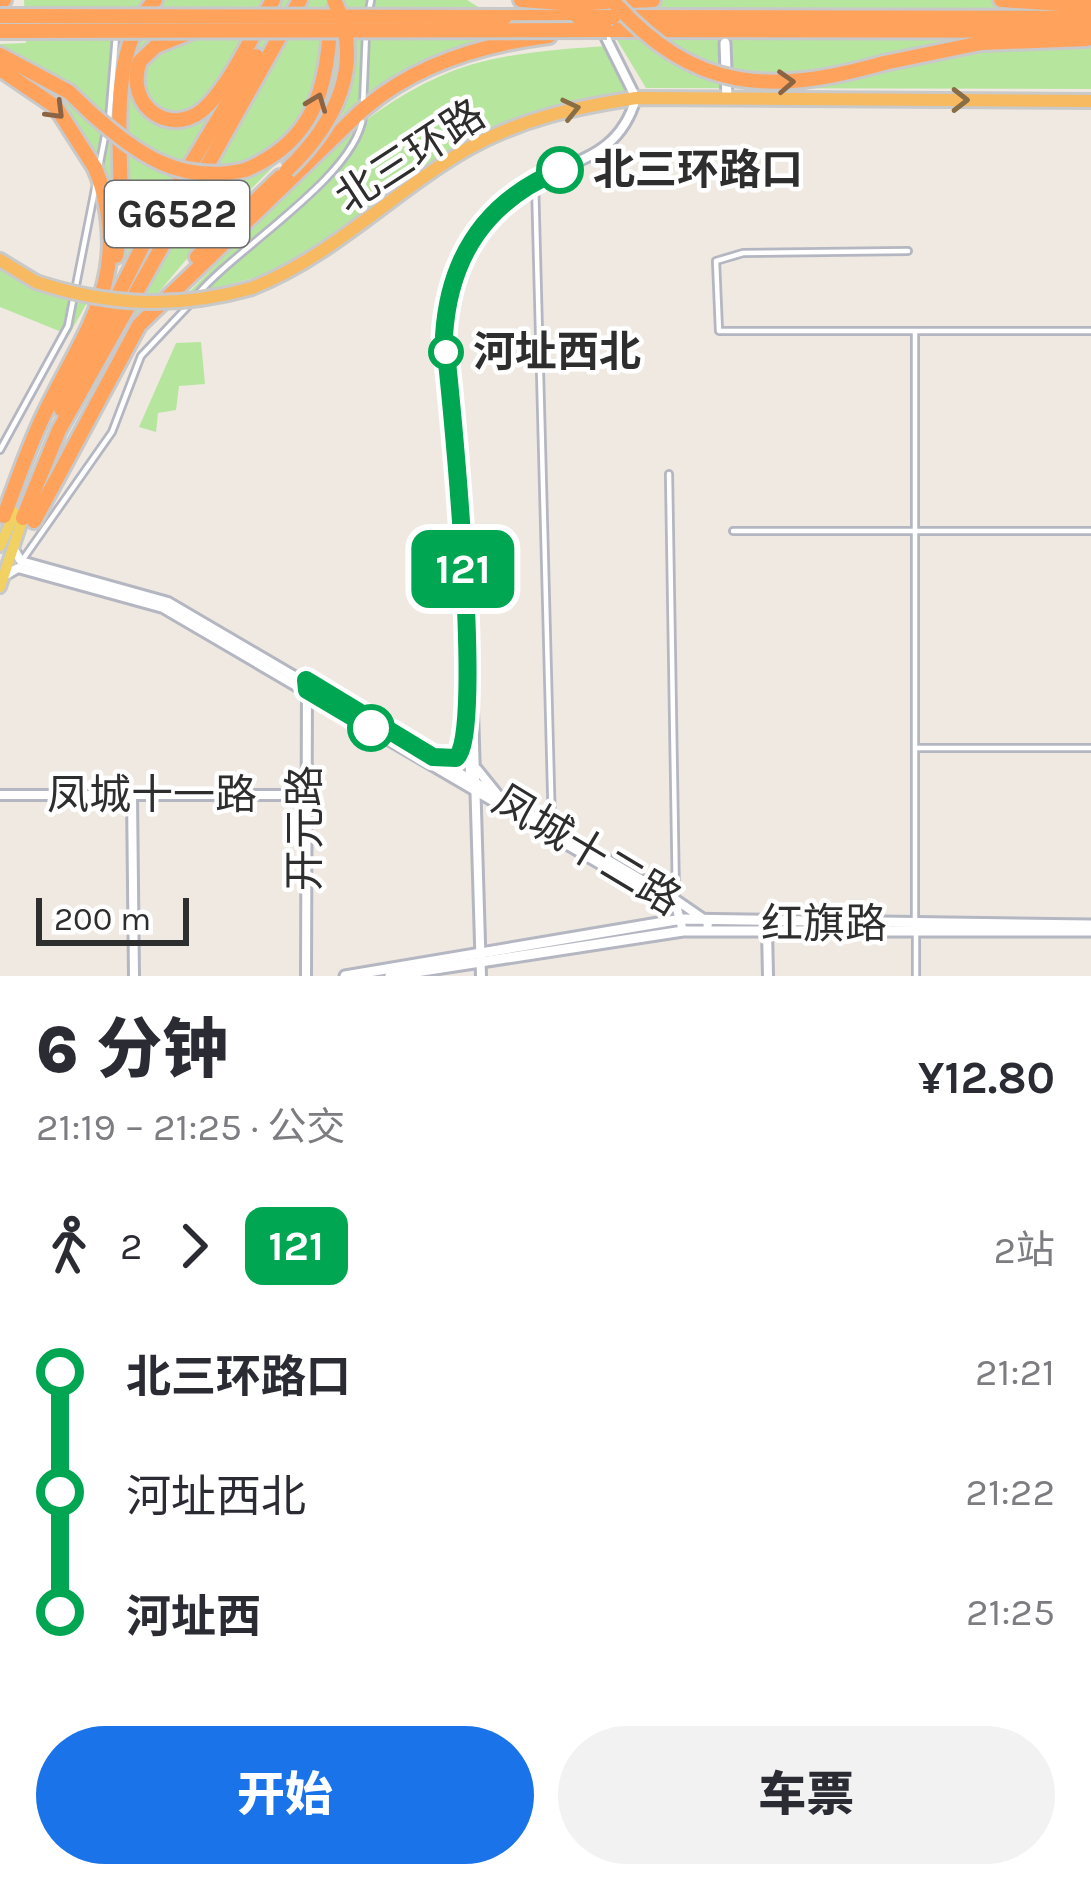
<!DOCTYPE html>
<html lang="zh">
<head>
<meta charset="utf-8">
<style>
	:root { --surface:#fff; --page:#f2f2f3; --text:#2b2b33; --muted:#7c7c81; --accent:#1a73e8 }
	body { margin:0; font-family:Karla,"Noto Sans SC",sans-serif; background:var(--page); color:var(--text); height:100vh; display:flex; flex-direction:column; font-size:45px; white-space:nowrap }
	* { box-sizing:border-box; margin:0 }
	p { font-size:39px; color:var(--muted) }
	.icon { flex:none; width:66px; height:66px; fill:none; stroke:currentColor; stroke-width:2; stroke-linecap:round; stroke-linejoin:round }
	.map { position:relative; height:976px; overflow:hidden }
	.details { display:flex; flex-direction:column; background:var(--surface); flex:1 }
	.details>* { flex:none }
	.badge { padding:0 24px; border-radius:18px; font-size:42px; line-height:78px }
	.scale { position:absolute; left:36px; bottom:30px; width:153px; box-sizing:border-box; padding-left:12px; border:6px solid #2e2e2e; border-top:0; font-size:33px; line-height:42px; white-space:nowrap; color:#2e2e2e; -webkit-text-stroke:9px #fff; paint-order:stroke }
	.map>.badge { position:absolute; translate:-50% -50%; box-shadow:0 0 0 6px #fff }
	.legs { display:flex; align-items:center; gap:18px; height:132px; padding:0 36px; font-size:39px }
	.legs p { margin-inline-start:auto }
	.headline { display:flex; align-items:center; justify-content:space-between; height:204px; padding:0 36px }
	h1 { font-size:66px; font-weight:800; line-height:90px }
	.cta { display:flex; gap:24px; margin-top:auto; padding:24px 36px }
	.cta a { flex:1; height:138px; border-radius:72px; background:var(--accent); color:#fff; font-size:48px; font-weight:800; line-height:138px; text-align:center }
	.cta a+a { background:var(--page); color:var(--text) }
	ul { padding:0 36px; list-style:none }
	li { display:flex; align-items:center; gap:42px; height:120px; font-size:45px }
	li i { display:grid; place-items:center; width:18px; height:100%; margin:0 15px; background:currentColor }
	li i::after { content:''; width:30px; height:30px; margin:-15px; border:9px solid; border-radius:50%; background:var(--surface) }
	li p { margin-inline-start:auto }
	li:first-child i { background:linear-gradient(#0000 50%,currentColor 0) }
	li:last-child i { background:linear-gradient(currentColor 50%,#0000 0) }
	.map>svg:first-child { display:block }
</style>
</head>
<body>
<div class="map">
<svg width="1091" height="976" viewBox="0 0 1091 976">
	<rect width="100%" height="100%" fill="#efe9e1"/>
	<g fill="#b6e59e">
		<path d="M24,0H467L480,8L504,7L505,39L454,48L404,70L280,160L217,223L121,337L102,327C109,305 127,271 125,247C119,170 72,96 0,65V44L26,43Z"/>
		<path d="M593,0H1091V89L646,88Z"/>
		<path d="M608,46L629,93L551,108L490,132L279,271L184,297C268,215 353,101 470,65C514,52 562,49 608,46Z"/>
		<path d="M0,267L88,301L69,335L0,307Z"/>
		<path d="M201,342L205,384L179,386L176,410L158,413L156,432L139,427L176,343Z"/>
	</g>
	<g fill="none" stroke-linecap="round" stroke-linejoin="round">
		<defs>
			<g id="minor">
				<path d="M368,16L371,0"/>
				<path d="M363,106L366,33"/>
				<path d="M109,120L116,36"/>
				<path d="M99,167L106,131"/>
				<path d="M535,181L552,828"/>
				<path d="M908,251L743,253L716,261L719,331H1091"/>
				<path d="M197,295C236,248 355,177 363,117"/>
				<path d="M915,332V922"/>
				<path d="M0,450L68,326L96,184"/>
				<path d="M669,474L676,898"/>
				<path d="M733,531H1091"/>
				<path d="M21,562L112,432L141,356L190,304"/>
				<path d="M917,748H1091"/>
				<path d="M916,934V976"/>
			</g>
			<g id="tertiary">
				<path d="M14,550L21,561L168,602L676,900L708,922L707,931"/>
				<path d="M4,576L18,568L163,608L677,909L683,931"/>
				<path d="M468,668L470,778"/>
				<path d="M437,758H456L465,749"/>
				<path d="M477,769L498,795"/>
				<path d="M0,795H304"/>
				<path d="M132,795L134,976"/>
				<path d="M767,930L768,976"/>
				<path d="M306,976L307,688"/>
				<path d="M481,976L472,677L444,336C448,273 472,212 533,182C580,158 620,154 636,98L603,32"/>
			</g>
			<g id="secondary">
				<path d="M725,43L727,99"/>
				<path d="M345,976L682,919L1091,925"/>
				<path d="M390,976L683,931H1091"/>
			</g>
			<g id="primary">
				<path d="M0,546L15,513"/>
				<path d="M0,587L23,518"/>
			</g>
			<g id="trunk">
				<path d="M0,260L36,282"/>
				<path d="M252,288C335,255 393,191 469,148C523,118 577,107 636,98L1091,101"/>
			</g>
			<g id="motorway">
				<path d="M0,0H4"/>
				<path d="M521,0L574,4"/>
				<path d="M1001,0L1091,6"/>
				<path d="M610,2L653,0"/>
				<path d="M505,17H578"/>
				<path d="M624,17L1091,18"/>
				<path d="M607,30L1091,31"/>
				<path d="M191,32L156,46L140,61C123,107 174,142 209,104C235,76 253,33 273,0"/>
				<path d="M0,55L69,92L92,114"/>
				<path d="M884,63L981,43L1087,39"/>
				<path d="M0,69L56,107L95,168"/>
				<path d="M366,107C417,64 484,44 549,36"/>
				<path d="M245,170C315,141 326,90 331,20"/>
				<path d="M116,256C132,176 96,64 155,0"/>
				<path d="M197,257L280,177"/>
				<path d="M61,409L147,237L256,56"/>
				<path d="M4,516C16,484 27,451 42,419C81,335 132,281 100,181"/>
				<path d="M23,518L59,430L300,0"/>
				<path d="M34,521L139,325L358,114"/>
			</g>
		</defs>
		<use href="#minor" stroke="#b4b7c1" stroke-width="10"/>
		<use href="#tertiary" stroke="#b4b7c1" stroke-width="14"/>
		<use href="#secondary" stroke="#b4b7c1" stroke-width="15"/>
		<use href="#primary" stroke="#c9c9c9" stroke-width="16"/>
		<use href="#trunk" stroke="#c9c9c9" stroke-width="18"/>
		<use href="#motorway" stroke="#c9c9c9" stroke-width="20"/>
		<use href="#minor" stroke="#fff" stroke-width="4.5"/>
		<use href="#tertiary" stroke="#fff" stroke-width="8"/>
		<use href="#secondary" stroke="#fff" stroke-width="9"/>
		<use href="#primary" stroke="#f2d163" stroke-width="10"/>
		<use href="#trunk" stroke="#f8ba60" stroke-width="12"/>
		<use href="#motorway" stroke="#ffa35c" stroke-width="14"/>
		<defs>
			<path id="trunk-bridge" d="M36,282C109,306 178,309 252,288"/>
			<g id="motorway-bridge">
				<path d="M612,0C694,93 771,95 884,63"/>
				<path d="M574,4L606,2"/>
				<path d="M0,16L505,17"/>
				<path d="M578,17H613"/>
				<path d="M0,31L607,30"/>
				<path d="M92,114C139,155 180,185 245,170"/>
				<path d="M358,114L366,107"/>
				<path d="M95,168L100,181"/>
				<path d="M287,170C335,124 366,64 334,0"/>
			</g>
		</defs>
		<use href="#trunk-bridge" stroke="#c9c9c9" stroke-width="18" stroke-linecap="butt"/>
		<use href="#motorway-bridge" stroke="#c9c9c9" stroke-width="20" stroke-linecap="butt"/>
		<use href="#trunk-bridge" stroke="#f8ba60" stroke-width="12"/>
		<use href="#motorway-bridge" stroke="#ffa35c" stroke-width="14"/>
	</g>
	<defs><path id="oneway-chevron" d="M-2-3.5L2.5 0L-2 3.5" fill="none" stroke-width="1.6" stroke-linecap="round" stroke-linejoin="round" transform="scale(3)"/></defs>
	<g stroke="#8c6343">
		<use href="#oneway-chevron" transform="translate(786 82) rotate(-3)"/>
		<use href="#oneway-chevron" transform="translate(317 102) rotate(-69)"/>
		<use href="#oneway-chevron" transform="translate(56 111) rotate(45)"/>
	</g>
	<g stroke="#896d44">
		<use href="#oneway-chevron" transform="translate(960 100)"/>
		<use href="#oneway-chevron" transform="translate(571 109) rotate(-13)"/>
	</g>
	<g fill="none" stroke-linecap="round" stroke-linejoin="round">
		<defs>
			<path id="line-1" d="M371,728L307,690L306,680L433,757L456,758C485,737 451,391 444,336C449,256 486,201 560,170"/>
		</defs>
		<use href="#line-1" stroke="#fff" stroke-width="27"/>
		<use href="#line-1" stroke="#00a651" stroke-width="18"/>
	</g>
	<g fill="#fff" stroke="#00a651" stroke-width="6">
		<circle cx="560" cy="170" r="21"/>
		<circle cx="446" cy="352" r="15"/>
		<circle cx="371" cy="728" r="21"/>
	</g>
	<g text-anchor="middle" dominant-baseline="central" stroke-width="9" stroke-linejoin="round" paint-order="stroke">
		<rect fill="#fff" stroke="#6d6d6d" stroke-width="3" x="105" y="181" width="144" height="66" rx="9"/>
		<g font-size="39" font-weight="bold" fill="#2e2e2e">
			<text x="177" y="214">G6522</text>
		</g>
		<g font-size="42" fill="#2e2e2e" stroke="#fff">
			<text transform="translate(410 156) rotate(-33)">北三环路</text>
			<text x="152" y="795">凤城十一路</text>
			<text transform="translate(305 828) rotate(-90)">开元路</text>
			<text transform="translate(587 850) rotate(31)">凤城十二路</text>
			<text x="824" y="924">红旗路</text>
		</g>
		<g font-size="42" font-weight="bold" fill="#2e2e2e" stroke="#fff" text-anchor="start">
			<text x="593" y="170">北三环路口</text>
			<text x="473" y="352">河址西北</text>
		</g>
	</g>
</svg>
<div class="scale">200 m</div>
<b class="badge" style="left:463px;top:569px;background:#00a651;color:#fff">121</b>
</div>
<section class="details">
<div class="headline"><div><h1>6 分钟</h1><p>21:19 – 21:25 · 公交</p></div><b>¥12.80</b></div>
<div class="legs"><svg class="icon" aria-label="walk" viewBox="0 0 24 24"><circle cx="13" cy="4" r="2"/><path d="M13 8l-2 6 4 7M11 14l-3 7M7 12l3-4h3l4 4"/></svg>2<svg class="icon" aria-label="forward" viewBox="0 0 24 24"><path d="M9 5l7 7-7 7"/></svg><b class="badge" style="background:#00a651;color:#fff">121</b><p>2站</p></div>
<ul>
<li><i style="color:#00a651"></i><b>北三环路口</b><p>21:21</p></li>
<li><i style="color:#00a651"></i><span>河址西北</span><p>21:22</p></li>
<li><i style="color:#00a651"></i><b>河址西</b><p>21:25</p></li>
</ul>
<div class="cta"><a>开始</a><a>车票</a></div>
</section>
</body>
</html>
